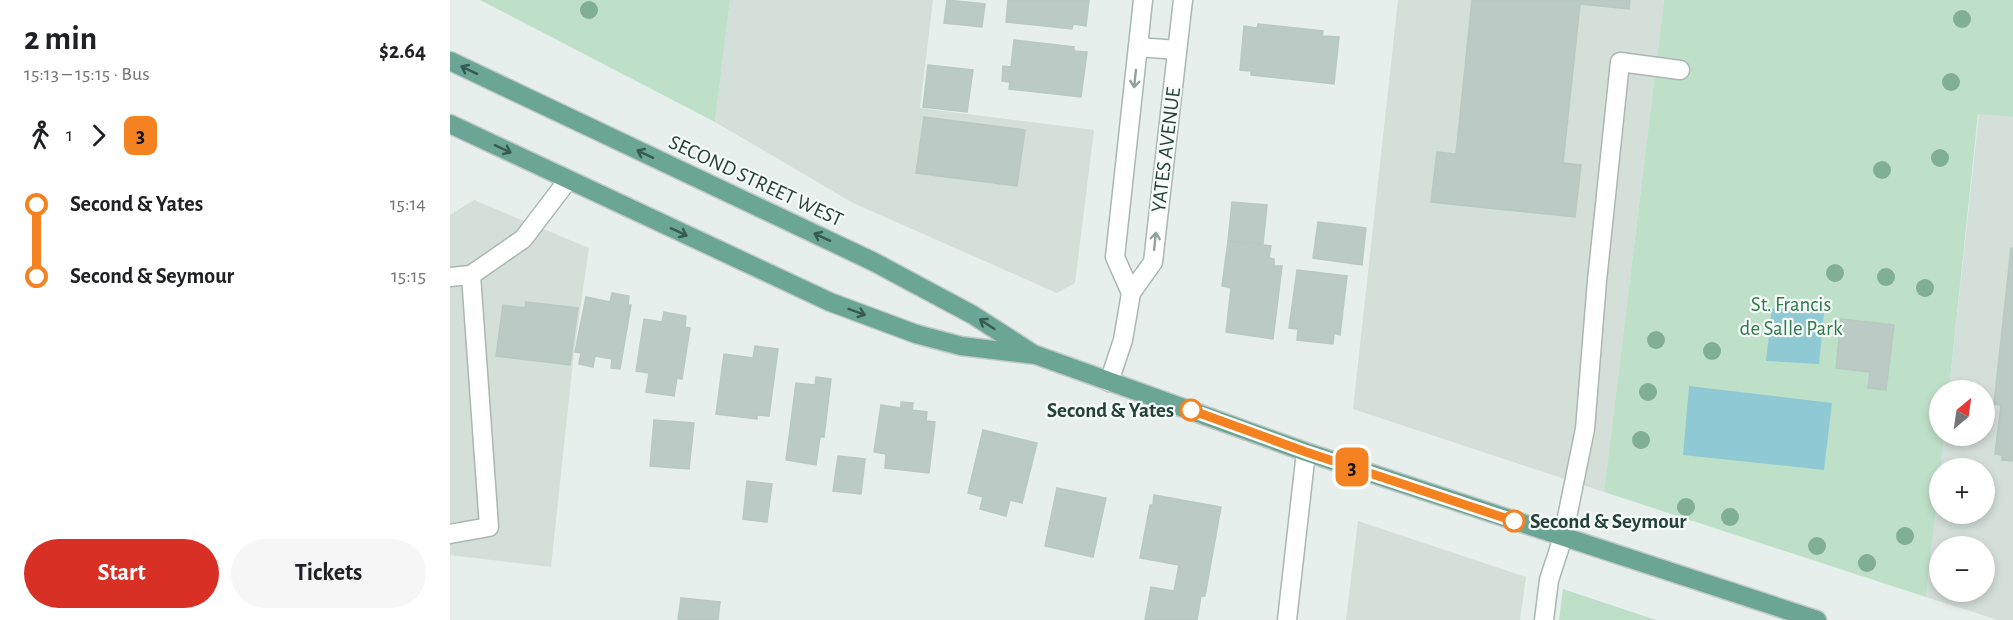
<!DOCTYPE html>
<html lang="en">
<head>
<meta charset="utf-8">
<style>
	:root { --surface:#fff; --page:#f6f6f6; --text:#202124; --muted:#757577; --accent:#d93025 }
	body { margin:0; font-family:"Alegreya Sans",sans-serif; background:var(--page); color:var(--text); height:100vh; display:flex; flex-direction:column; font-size:22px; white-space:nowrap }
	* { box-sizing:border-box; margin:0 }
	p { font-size:20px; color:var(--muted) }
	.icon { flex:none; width:33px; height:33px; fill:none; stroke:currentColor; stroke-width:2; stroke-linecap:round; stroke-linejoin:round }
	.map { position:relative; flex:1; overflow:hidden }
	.details { display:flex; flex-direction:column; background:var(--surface); width:450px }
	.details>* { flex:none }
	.badge { padding:0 12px; border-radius:9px; font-size:21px; line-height:39px }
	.needle { width:39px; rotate:29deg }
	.fabs { position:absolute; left:1479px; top:380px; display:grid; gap:12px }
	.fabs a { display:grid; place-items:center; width:66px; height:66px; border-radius:50%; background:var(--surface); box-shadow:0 3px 9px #0003; font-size:30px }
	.map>.badge { position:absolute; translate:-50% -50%; box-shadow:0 0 0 3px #fff }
	.legs { display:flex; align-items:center; gap:9px; height:66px; padding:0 24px; font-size:20px }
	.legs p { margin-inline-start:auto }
	.summary { display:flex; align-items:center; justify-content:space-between; height:102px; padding:0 24px }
	h1 { font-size:33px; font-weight:700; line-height:45px }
	.button { display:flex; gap:12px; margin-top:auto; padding:12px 24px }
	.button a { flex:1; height:69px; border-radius:36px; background:var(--accent); color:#fff; font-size:24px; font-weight:700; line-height:69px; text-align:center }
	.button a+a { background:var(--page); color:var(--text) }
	ul { padding:0 24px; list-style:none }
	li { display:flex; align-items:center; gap:21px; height:72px; font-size:22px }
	li i { display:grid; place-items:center; width:9px; height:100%; margin:0 8px; background:currentColor }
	li i::after { content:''; width:15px; height:15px; margin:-8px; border:4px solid; border-radius:50%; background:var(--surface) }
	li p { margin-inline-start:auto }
	li:first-child i { background:linear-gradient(#0000 50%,currentColor 0) }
	li:last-child i { background:linear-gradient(currentColor 50%,#0000 0) }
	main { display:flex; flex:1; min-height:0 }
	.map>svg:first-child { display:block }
</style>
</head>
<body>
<main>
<section class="details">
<div class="summary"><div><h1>2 min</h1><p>15:13 – 15:15 · Bus</p></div><b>$2.64</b></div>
<div class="legs"><svg class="icon" aria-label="walk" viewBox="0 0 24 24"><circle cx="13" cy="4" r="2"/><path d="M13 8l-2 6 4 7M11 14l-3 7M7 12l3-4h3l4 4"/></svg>1<svg class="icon" aria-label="forward" viewBox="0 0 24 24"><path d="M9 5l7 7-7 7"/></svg><b class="badge" style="background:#f58220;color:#111">3</b></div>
<ul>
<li><i style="color:#f58220"></i><b>Second &amp; Yates</b><p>15:14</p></li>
<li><i style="color:#f58220"></i><b>Second &amp; Seymour</b><p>15:15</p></li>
</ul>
<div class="button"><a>Start</a><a>Tickets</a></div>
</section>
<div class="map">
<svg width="1563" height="620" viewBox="0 0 1563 620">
	<rect width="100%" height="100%" fill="#e6efeb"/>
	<g fill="#d4dfda" fill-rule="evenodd">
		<path d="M280,0H483L470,108L644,130L625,283L607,293L403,203L265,122Z"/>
		<path d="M948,0H1214L1154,492L903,409Z"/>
		<path d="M1529,113L1563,117V620H1548L1476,597L1489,473L1490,513H1534V468H1490L1494,435H1534V390H1499ZM1490,546H1534V591H1490Z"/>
		<path d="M24,200L139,248L124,352L101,567L0,555V215Z"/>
		<path d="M908,521L1076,577L1070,620H896Z"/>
	</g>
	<g fill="#bfe0c8">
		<path d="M30,0H280L265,122Z"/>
		<path d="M1214,0H1563V117L1528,114L1499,390H1490V435H1494L1476,597L1154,492Z"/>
		<path d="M1113,589L1206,620H1109Z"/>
	</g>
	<g fill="#8ec9d4">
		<path d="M1322,308L1374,313L1369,364L1316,361Z"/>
		<path d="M1239,386L1382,403L1374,470L1233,455Z"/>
	</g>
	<g fill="#bbcac4" stroke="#b8c9c2" stroke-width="1.5">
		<path d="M497,0L535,4L532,27L494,23Z"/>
		<path d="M558,0H639L636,26L623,24L622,29L556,22Z"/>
		<path d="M1022,0H1180L1179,9L1130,4L1113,163L1131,165L1125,217L981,202L987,152L1006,154Z"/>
		<path d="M808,24L873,31L872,36L889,37L884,84L801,75V71L790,70L794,26L807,28Z"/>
		<path d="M564,40L624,47V51L637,52L631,97L559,89L560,82L552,81L553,66L561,67Z"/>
		<path d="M478,65L523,70L517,112L473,107Z"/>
		<path d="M474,117L575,130L567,186L466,173Z"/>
		<path d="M782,202L817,205L813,244L778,241Z"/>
		<path d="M868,222L916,228L912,265L863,258Z"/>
		<path d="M778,241L821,246L819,258L824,259V266H832L823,339L776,332L781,288L772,286Z"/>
		<path d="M1561,248H1563V461L1552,460V455L1545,454L1551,405L1544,404Z"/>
		<path d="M847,270L897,276L890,335L884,333L883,344L847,340L848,329L839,328Z"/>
		<path d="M162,293L179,296L178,305H181L170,369L161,368L162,359L145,356L143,367L129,364L131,353L125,352L136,297L160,302Z"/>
		<path d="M76,302L128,308L120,365L46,356L53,305L75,308Z"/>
		<path d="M214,312L236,316L235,327L240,328L232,379L227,378L224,396L196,392L199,373L186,371L194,319L212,322Z"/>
		<path d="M1391,319L1444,325L1436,390L1418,388L1420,372L1386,368Z"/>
		<path d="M305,346L328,349L319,416L307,415V419L266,414L274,354L303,358Z"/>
		<path d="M366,377L381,379L374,437H370L366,465L336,460L346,383L365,385Z"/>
		<path d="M451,402L463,403L462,410L477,412L476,421L485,422L479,473L435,468L436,454L424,452L431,405L451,408Z"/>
		<path d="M204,420L244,423L239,469L200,466Z"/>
		<path d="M533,430L587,443L572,503L560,500L556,516L530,509L533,497L518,493Z"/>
		<path d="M388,456L415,459L411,494L383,491Z"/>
		<path d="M297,481L322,484L317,522L293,519Z"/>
		<path d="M607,488L656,498L643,557L595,546Z"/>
		<path d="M704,495L771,507L755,596H751L747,620H695L701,587L724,591L729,565L690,558L700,505H703Z"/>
		<path d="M231,598L270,602L268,620H228Z"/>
	</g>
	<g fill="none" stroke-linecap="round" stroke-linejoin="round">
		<defs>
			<g id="minor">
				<path d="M688,47L727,50"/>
				<path d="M0,277L21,275"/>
				<path d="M681,293L665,257L693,0"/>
				<path d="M659,382L673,340L681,293L703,262L733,0"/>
				<path d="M0,534L39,527L21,275L73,239L118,180"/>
				<path d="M837,620L856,452"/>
				<path d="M1094,620L1099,580L1113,537L1135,429L1147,281L1170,62L1230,70"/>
			</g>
			<g id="major">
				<path d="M0,61L424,262L523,315L582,353"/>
				<path d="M0,124L380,302L466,334L511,346L586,355L856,452L1367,620"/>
			</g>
		</defs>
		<use href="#minor" stroke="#a8b8b2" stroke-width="21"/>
		<use href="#major" stroke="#c2cac8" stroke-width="21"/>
		<use href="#minor" stroke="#fff" stroke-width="18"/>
		<use href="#major" stroke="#6aa596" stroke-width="18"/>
	</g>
	<g fill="#80af93">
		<circle cx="139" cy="10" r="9"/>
		<circle cx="1512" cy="19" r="9"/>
		<circle cx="1501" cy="82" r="9"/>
		<circle cx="1490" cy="158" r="9"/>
		<circle cx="1432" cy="170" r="9"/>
		<circle cx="1385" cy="273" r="9"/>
		<circle cx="1436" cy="277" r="9"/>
		<circle cx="1475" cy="288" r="9"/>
		<circle cx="1206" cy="340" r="9"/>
		<circle cx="1262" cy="351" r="9"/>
		<circle cx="1198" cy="392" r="9"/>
		<circle cx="1191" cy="440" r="9"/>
		<circle cx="1236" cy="507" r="9"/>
		<circle cx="1280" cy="517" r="9"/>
		<circle cx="1455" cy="536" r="9"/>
		<circle cx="1367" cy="546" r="9"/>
		<circle cx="1417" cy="563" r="9"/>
	</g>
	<defs><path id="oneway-shaft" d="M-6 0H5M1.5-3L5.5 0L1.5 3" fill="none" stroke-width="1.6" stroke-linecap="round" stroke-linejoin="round" transform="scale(1.5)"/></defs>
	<g stroke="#365b51">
		<use href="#oneway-shaft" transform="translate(19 70) rotate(-155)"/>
		<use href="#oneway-shaft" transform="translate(53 149) rotate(25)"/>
		<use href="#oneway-shaft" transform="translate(195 154) rotate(-155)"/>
		<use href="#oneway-shaft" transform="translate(229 232) rotate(25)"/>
		<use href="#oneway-shaft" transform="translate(372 237) rotate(-155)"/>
		<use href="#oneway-shaft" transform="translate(407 312) rotate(20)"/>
		<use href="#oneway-shaft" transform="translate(537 324) rotate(-147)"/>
	</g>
	<g stroke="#92a09c">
		<use href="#oneway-shaft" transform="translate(685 79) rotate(96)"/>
		<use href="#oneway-shaft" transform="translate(705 241) rotate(-84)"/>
	</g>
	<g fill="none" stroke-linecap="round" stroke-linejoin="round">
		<defs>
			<path id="line-1" d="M741,410L856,452L1064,521"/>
		</defs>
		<use href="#line-1" stroke="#fff" stroke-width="14"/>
		<use href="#line-1" stroke="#f58220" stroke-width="9"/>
	</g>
	<g fill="#fff" stroke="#f58220" stroke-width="3">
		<circle cx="741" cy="410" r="10"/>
		<circle cx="1064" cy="521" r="10"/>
	</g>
	<g text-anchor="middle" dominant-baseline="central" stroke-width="4.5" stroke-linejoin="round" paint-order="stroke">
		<g font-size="21" fill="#24423a" stroke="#f7fbf9">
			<text transform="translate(716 150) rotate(-83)">YATES AVENUE</text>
			<text transform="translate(306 181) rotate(25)">SECOND STREET WEST</text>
		</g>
		<g font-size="21" fill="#2d7a4b" stroke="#f7fbf9">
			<text x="1341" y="304">St. Francis<tspan x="1341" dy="24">de Salle Park</tspan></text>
		</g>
		<g font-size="21" font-weight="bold" fill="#24423a" stroke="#f7fbf9" text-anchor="end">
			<text x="724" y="410">Second &amp; Yates</text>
			<text x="1080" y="521" text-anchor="start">Second &amp; Seymour</text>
		</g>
	</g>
</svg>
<div class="fabs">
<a><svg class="needle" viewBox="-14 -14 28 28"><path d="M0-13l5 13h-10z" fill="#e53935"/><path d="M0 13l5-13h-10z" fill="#757577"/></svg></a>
<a>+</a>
<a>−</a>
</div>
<b class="badge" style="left:902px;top:467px;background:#f58220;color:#111">3</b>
</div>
</main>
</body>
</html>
